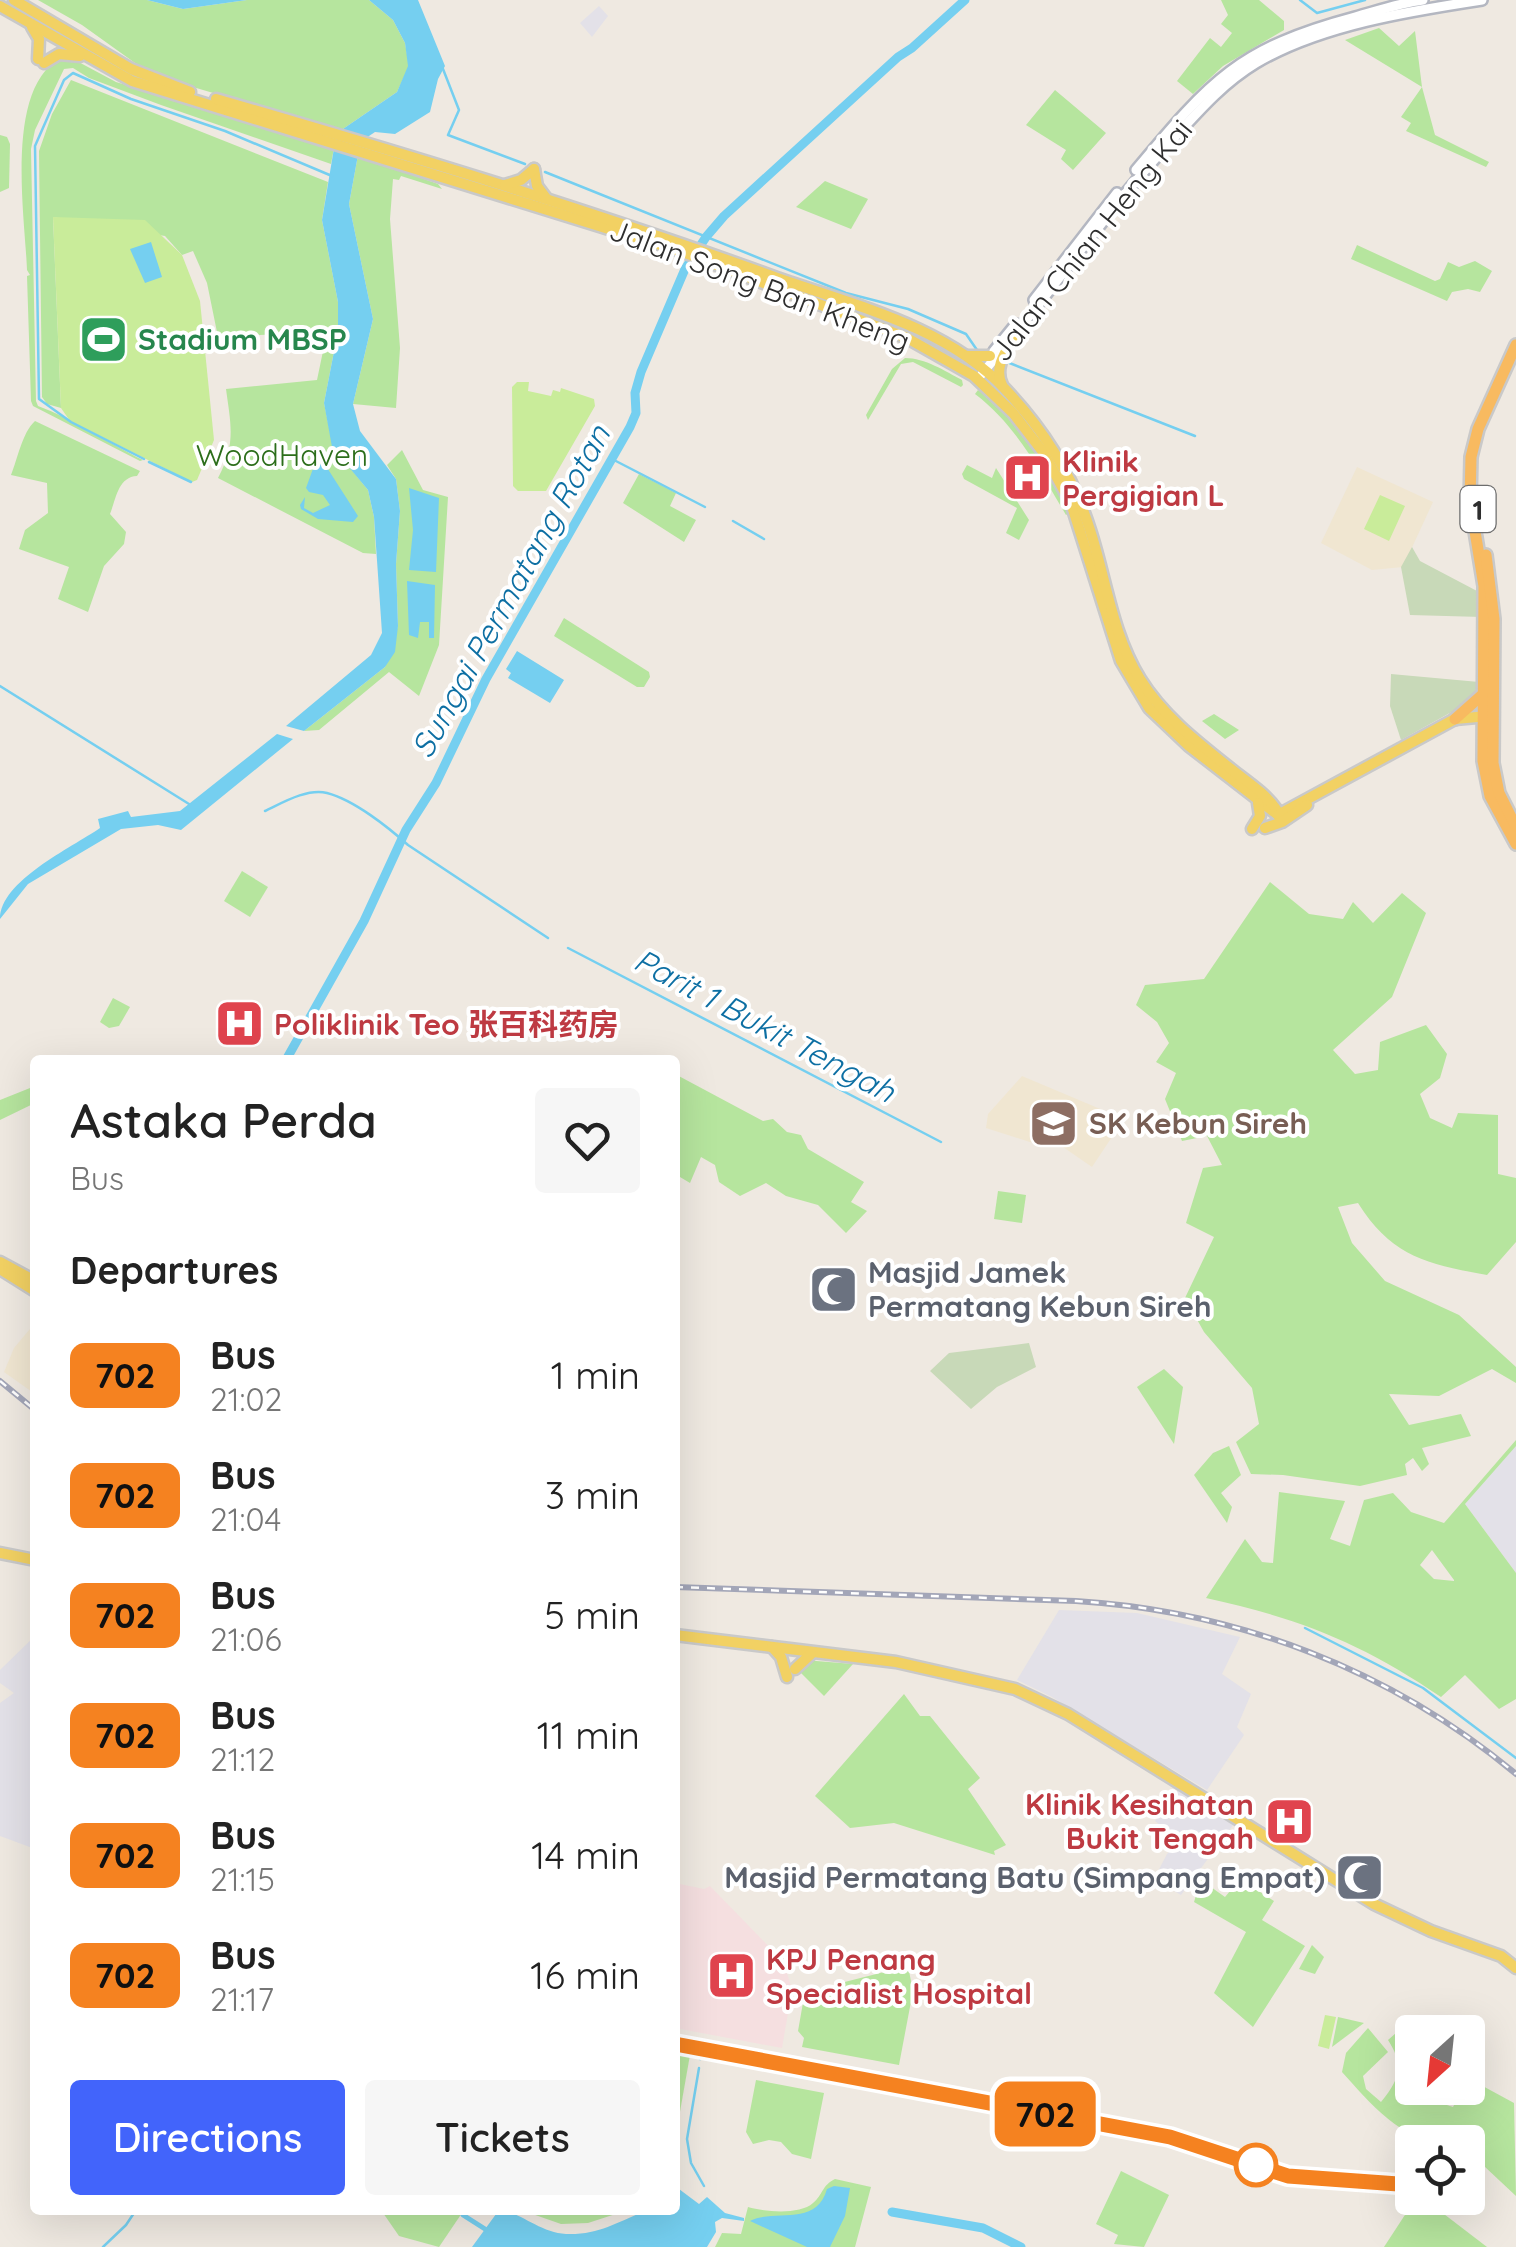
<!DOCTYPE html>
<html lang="en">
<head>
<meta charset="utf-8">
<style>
	:root { --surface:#fff; --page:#f6f6f6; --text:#222; --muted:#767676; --accent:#4264fb }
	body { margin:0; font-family:Quicksand,"Noto Sans SC",sans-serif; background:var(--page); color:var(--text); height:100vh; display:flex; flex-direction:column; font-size:38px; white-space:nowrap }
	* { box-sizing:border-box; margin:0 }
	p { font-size:32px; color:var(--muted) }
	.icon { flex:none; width:55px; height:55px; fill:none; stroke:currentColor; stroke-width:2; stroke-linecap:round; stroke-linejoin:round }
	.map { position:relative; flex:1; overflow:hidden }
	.details { position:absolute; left:30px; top:1055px; width:650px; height:1160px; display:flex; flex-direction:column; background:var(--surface); border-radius:10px; box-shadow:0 10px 40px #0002 }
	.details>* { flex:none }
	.badge { padding:0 20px; border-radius:15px; font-size:35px; line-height:65px }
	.needle { width:65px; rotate:207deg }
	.controls { position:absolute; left:1395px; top:2015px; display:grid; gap:20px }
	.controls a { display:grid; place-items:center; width:90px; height:90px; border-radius:10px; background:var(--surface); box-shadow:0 10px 40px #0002; font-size:50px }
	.map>.badge { position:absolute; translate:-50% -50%; box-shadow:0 0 0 5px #fff }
	h2 { padding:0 40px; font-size:38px; line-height:90px }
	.round { display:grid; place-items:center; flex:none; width:105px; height:105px; border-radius:10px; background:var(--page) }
	.summary { display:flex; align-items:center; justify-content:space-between; height:170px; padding:0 40px }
	h1 { font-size:48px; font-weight:600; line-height:75px }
	.cta { display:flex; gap:20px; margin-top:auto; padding:20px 40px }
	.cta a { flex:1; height:115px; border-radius:10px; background:var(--accent); color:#fff; font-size:40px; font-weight:600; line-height:115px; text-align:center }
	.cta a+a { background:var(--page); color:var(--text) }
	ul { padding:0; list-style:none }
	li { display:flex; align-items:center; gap:30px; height:120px; padding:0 40px }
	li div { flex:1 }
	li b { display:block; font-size:38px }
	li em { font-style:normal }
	li .badge { min-width:110px; font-weight:700; text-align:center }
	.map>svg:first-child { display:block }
</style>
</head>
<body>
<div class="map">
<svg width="1516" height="2247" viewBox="0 0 1516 2247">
	<rect width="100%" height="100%" fill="#efe9e1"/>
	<g fill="#e3e1e8">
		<path d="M599,6L608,16L592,37L580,23Z"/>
		<path d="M1514,1445L1516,1446V1573L1465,1504Z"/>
		<path d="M1059,1610L1137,1613L1240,1637L1222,1674L1251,1694L1237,1727L1244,1735L1207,1790L1052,1697L1017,1680Z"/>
		<path d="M35,1636V1849L0,1836V1703L14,1693L0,1683V1670Z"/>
		<path d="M1178,1790L1233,1825L1181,1895L1154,1879L1167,1854L1180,1840L1155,1821Z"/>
	</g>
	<g fill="#f0e6d1">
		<path d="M1357,467L1433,502L1403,567L1372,570L1321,543Z"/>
		<path d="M1022,1076L1124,1119L1092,1167L1063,1147L1039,1145L986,1128L988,1114Z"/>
		<path d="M35,1323V1394L4,1372L14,1348Z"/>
	</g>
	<path fill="#f5dfe0" d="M675,1883L704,1889L710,1886L784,1962L792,1990L782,2048L675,2028Z"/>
	<g fill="#b6e59e" fill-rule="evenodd">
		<path d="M38,0H147L183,9L247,0H369L393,20L405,43L409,66L397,92L340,131L193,87L142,68L82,25Z"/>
		<path d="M1221,0H1259L1284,21V30L1223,66L1193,94L1177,81L1210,38L1221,47L1232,33L1221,24L1228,15Z"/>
		<path d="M1379,28L1399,46L1415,31L1422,87L1435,135L1489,162L1486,167L1406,131L1411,123L1401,117L1422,87L1345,40Z"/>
		<path d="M61,58L73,59L116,82L334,148L331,164L161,105L89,78L73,68L64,69L35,130L31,149L36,401L38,406C71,418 110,444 143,460L140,461L33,406L31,401L27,276L30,275L27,270C25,216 4,88 61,58Z"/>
		<path d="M71,80L328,182L322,220L338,302V331L324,403L333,447L368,490L374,517L376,554L363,553L218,478C236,444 231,426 226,389L317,380L327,332L218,337L207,283L193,251L182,255L165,236L53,217L61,408L47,404L42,397L39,151L52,114Z"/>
		<path d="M1055,90L1106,133L1073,170L1061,159L1066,150L1026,125Z"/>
		<path d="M0,135L7,137L10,144L9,188L0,192Z"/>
		<path d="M358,155L438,184L442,189L401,176L399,180L393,179L390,219L400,348L396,408L353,404L373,319L349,204Z"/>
		<path d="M825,181L868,199L851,229L796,207Z"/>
		<path d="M1357,245L1435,281L1440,279L1448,262L1459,267L1475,261L1492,271L1480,292L1468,289L1452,292L1447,301L1351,259Z"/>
		<path d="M905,358C925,358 945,371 962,380L963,385L961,387L913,362L901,364L868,420L866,415L892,369Z"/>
		<path d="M978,390C1009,406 1031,441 1046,471C1054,488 1064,492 1069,513L1066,515C1040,471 1016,425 975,394Z"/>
		<path d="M35,421L140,471L137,476C118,477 116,499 110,514L126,532L124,544L104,566L88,612L58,599L69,567L19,549L25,530L48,513L47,483L11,475C18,458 22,433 35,421Z"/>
		<path d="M402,450L423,490L448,497L439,645L419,696L389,672L319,730L304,731L385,667L398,626L396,564L400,511L396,479L387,465Z"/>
		<path d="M967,465L992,478L996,468L1029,520L1019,540L1006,533L1017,508L964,479L962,474Z"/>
		<path d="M639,474L676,493L670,506L696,520L684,542L623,503Z"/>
		<path d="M564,618L649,672L650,677L644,687H637L554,636Z"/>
		<path d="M1214,714L1239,730L1225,739L1202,721Z"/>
		<path d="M242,871L268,887L250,917L224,901Z"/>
		<path d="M1270,882L1309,914L1343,919L1353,902L1373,923L1402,893L1426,913L1392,997L1333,1050L1355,1074L1378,1070L1380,1042L1426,1025L1447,1054L1440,1078L1420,1094L1430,1118L1452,1128L1458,1113L1498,1115V1174L1516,1178V1242L1487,1275C1427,1264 1392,1257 1358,1203L1338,1207L1352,1243L1385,1281L1459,1315L1516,1367V1383L1492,1369L1439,1396L1389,1394L1409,1425L1461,1414L1471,1436L1422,1448L1429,1464L1422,1471L1413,1458L1405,1464L1407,1475L1360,1486L1283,1475L1251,1474L1236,1442L1259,1424L1252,1388L1204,1332L1185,1298L1214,1237L1186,1223L1203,1168L1222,1165L1207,1136L1182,1141L1165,1099L1176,1073L1156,1062L1169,1043L1157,1022L1136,1005L1145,985L1204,979Z"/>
		<path d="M113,998L130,1007L119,1026L109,1028L100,1022Z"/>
		<path d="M675,1074L763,1121L773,1119L787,1132L801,1135L808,1149L864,1182L851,1202L867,1211L846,1233L818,1205L786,1196L766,1183L740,1196L719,1182L715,1165L701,1157L690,1183L675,1174Z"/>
		<path d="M35,1086V1103L0,1120V1100Z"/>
		<path d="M998,1191L1026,1195L1022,1223L994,1219Z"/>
		<path d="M1164,1369L1183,1387L1174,1444L1137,1387Z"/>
		<path d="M1516,1440V1446L1465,1504L1516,1573V1699L1499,1709L1465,1675L1441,1697C1362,1643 1298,1618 1206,1598L1245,1539L1262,1562L1273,1563L1279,1492L1345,1501L1330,1539L1350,1546L1364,1500L1393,1493L1411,1512L1444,1523ZM1432,1550L1454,1580V1581L1434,1579L1420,1565Z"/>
		<path d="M1229,1446L1241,1475L1221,1493L1232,1507L1227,1523L1194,1475L1213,1453Z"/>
		<path d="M804,1660L853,1664L824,1696L800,1672Z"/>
		<path d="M904,1694L920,1716H930L980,1778L968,1789L1006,1845L994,1851L995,1855L894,1823L850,1828L815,1796Z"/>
		<path d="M1240,1879L1274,1901L1262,1920L1305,1946L1253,2027L1214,1993L1246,1932L1194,1902L1201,1880L1225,1897Z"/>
		<path d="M1312,1945L1324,1957L1315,1974L1299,1969Z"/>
		<path d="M908,1966L913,1991L899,2065L802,2047L804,2038L798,2031L804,1997L809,1991Z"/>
		<path d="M1338,2017L1364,2023L1332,2047Z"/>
		<path d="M1404,2026L1412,2036V2088H1448L1442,2096L1444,2104L1453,2107L1458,2097L1469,2102L1479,2084L1514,2103L1516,2196L1468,2151V2142H1458L1452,2137L1448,2142C1402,2143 1371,2104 1342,2072L1346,2053L1368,2028L1388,2052L1363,2076L1366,2089L1381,2102C1399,2080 1405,2066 1388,2040Z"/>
		<path d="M675,2054L690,2055L675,2140Z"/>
		<path d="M756,2080L824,2093L811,2159L792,2154L781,2142L769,2140L753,2144L746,2132Z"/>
		<path d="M1121,2171L1169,2195L1144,2247L1114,2244L1118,2235L1096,2224Z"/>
		<path d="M835,2179L871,2187L855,2247H715L722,2233L741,2234L748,2207C765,2212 800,2215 813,2203C823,2195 822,2185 835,2179Z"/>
		<path d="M1416,2198H1423L1487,2247H1384Z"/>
		<path d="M381,2210H464L439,2247L399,2236Z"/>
		<path d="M521,2210H628L588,2223L561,2224Z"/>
	</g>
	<g fill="#c8d9b8">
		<path d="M1412,547L1420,561L1477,591L1482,617L1410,615L1401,567Z"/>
		<path d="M1391,674L1479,682L1478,693L1466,704L1401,740L1390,706Z"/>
		<path d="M1029,1343L1036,1367L997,1387L971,1409L930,1371L949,1353Z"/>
	</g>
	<g fill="#c9ec9a">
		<path d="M53,217L145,220L182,255L200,301L214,440L197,480L192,482L70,421L61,408Z"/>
		<path d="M517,382H529L528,391L551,396L553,390L560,392L561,388L594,399L595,406L546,491H518L513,486L512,387Z"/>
		<path d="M1380,495L1405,506L1389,541L1364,529Z"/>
		<path d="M1325,2015L1336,2017L1329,2049L1318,2046Z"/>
		<path d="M1004,2117L1031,2122L1028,2139L1002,2134Z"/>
	</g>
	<g fill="#75cff0">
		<path d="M147,0H247L183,9Z"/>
		<path d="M369,0H418L445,66L438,79L430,112L395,134L375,132L366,138L340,131L397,92L408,66L405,43L393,20Z"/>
		<path d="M334,148L358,155L349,204L373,319L353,404L360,431L396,479L400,511L396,564L398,626L395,652L385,667L304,731L286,726L371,655L382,633L374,517L368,490L332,447L324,403L338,331V302L322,220Z"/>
		<path d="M151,242L162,277L145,283L130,249Z"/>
		<path d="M324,463L358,516L353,522L318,519L301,509L300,505L305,497L304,508L313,513L330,505L323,495L309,492L306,488L314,466Z"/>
		<path d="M409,488L439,498L436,572L409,570L413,530Z"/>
		<path d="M407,581L435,585L434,638H429V622H420L418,638L409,635Z"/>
		<path d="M517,651L564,680L550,703L508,678L511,673L506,669Z"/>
		<path d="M277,734L293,739L181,830L158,825L121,829L28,884L0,919C0,881 71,848 100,828L98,819L128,811L131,817L180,811Z"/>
		<path d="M675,2186L699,2204L707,2197L725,2213L744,2218V2221L722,2218L715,2222L716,2232L707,2247H472L499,2210C517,2210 540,2233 566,2234C599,2235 615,2223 643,2212C652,2208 665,2210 675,2210Z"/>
		<path d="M834,2186L850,2188L845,2216L830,2247H807L750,2221C775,2208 816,2228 827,2189Z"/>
	</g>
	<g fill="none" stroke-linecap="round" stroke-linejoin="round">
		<g stroke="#75cff0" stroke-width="2.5">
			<path d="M1300,0L1317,13L1365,0"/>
			<path d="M443,69L459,110L448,135L525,164"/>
			<path d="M545,172L846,293L908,309L966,334L977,350"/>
			<path d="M1007,362L1195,436"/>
			<path d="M144,459L71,422L39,399L35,146L64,80L73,73L131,99L225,131L332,176"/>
			<path d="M612,459L705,507"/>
			<path d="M149,462L191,482"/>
			<path d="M733,521L764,539"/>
			<path d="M0,686L189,804"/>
			<path d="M265,811C282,803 307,788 327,793C354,800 388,827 408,845L548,938"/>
			<path d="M568,948L941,1142"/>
			<path d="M675,1374L676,1373"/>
			<path d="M1305,1628L1423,1688L1516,1758"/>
			<path d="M700,2059L701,2056"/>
			<path d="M699,2068L687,2139L691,2163L704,2186"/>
			<path d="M103,2247L126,2225L136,2210"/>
		</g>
		<path stroke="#75cff0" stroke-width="5" d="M465,2210L463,2215L485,2229"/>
		<g stroke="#75cff0" stroke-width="9">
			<path d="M286,1060L364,921L406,830L436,783L486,679L630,427L636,413L635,393L641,372L685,269L706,237L724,216L898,57L912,48L965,0"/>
			<path d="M892,2212L983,2228L1021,2247"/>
		</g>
		<defs>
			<g id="secondary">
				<path d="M1136,170C1211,80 1239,48 1355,17C1377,11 1400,3 1423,0"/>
				<path d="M1034,300L1117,193"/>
				<path d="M1014,335C1064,274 1109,209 1162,151C1192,119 1218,86 1256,63C1320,25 1410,11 1482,0"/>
				<path d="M994,351L1016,324"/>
				<path d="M982,374L1004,347"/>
			</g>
			<g id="primary">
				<path d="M14,0L131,69L190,92"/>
				<path d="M0,6L132,81L683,252L907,338L974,376L1013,413L1043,452L1071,503L1121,661L1149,708L1189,746L1278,815"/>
				<path d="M32,27L39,39L38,59"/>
				<path d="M44,63L59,54L80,56"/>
				<path d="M216,99C402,153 587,209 769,275C849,304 945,325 1005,389C1043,429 1073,476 1090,530C1106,579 1112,634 1140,679C1163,716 1197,742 1231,769C1246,781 1265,793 1276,809"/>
				<path d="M534,169L537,186L546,198"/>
				<path d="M505,185L521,180L534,169"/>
				<path d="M967,356H990"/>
				<path d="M1002,385C993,366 1007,350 1017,332"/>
				<path d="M1278,815L1455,719L1488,716"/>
				<path d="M1265,828L1282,822L1307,805"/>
				<path d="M1252,829L1260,816L1258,803"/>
				<path d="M0,1262L35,1281"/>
				<path d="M0,1269L35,1291"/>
				<path d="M0,1553L35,1560"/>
				<path d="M675,1635L896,1662L1015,1689L1068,1714L1374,1904L1431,1931L1501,1956L1516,1968"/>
				<path d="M772,1647L781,1657L787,1677"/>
				<path d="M795,1669L811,1654"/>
			</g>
			<g id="trunk">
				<path d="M1516,345L1478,429L1471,457L1470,501L1484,586L1483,761L1490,796L1516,844"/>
				<path d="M1486,555L1494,619L1493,763L1499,793L1516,827"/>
				<path d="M1455,719L1482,695"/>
			</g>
		</defs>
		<use href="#secondary" stroke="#b4b7c1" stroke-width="14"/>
		<use href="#primary" stroke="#c9c9c9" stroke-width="15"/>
		<use href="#trunk" stroke="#c9c9c9" stroke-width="16"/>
		<use href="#secondary" stroke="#fff" stroke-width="9"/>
		<use href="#primary" stroke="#f2d163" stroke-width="10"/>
		<use href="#trunk" stroke="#f8ba60" stroke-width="11"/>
		<defs>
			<g id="rail">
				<path d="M0,1381L35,1410"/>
				<path d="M675,1587L1076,1601C1238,1611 1391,1670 1516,1774"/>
			</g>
		</defs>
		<use href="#rail" stroke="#a3a6b8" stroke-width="6"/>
		<use href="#rail" stroke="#fff" stroke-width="2.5" stroke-dasharray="8" stroke-linecap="butt"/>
	</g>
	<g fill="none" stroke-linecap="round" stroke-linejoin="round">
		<defs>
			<path id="line" d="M675,2044L1170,2137L1288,2176L1412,2185"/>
		</defs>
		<use href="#line" stroke="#fff" stroke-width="22"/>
		<use href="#line" stroke="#f58220" stroke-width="15"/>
	</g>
	<defs>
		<symbol id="stadium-square" viewBox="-11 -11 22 22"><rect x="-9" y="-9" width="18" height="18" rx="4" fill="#2e9e5b" stroke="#fff"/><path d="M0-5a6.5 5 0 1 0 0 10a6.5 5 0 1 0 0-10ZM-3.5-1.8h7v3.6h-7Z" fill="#fff"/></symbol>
		<symbol id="hospital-square" viewBox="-11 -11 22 22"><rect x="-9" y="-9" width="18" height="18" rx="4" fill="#e0444e" stroke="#fff"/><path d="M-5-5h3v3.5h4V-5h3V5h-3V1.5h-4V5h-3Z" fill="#fff"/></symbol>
		<symbol id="school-square" viewBox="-11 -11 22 22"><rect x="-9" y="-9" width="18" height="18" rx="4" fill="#8d6e63" stroke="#fff"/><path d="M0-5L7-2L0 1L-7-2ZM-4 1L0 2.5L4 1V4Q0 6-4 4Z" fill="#fff"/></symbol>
		<symbol id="mosque-square" viewBox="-11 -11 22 22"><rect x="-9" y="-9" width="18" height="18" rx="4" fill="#6b7280" stroke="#fff"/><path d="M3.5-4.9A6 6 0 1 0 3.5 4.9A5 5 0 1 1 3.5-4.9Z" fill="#fff"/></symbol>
	</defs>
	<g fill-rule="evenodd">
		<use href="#stadium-square" x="76" y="312" width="55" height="55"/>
		<use href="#hospital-square" x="1000" y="450" width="55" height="55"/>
		<use href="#hospital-square" x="212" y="996" width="55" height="55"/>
		<use href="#school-square" x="1026" y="1096" width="55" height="55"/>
		<use href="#mosque-square" x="806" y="1262" width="55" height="55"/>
		<use href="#hospital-square" x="1262" y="1794" width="55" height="55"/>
		<use href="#mosque-square" x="1332" y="1850" width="55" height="55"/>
		<use href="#hospital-square" x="704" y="1948" width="55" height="55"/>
	</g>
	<circle fill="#fff" stroke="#f58220" stroke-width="5" cx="1256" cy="2165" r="20"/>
	<g text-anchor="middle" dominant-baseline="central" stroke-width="8" stroke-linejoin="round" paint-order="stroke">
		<rect fill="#fff" stroke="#6d6d6d" stroke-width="2.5" x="1460.5" y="486" width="35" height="46" rx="8"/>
		<g font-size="28" font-weight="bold" fill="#2e2e2e">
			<text x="1478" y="509">1</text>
		</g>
		<g font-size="30" fill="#2e2e2e" stroke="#fff">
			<text transform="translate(1091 240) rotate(-51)">Jalan Chian Heng Kai</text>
			<text transform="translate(760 285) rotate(21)">Jalan Song Ban Kheng</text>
		</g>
		<g font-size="30" font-weight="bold" fill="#27864d" stroke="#fff" text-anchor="start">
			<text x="138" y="339">Stadium MBSP</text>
		</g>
		<g font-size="30" fill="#2c6e1b" stroke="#fff">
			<text x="282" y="455">WoodHaven</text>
		</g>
		<g font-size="30" font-weight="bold" fill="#be3a42" stroke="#fff" text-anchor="start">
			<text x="1062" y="461">Klinik<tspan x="1062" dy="34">Pergigian L</tspan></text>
			<text x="274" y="1024">Poliklinik Teo 张百科药房</text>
			<text x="1254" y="1804" text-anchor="end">Klinik Kesihatan<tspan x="1254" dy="34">Bukit Tengah</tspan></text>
			<text x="766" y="1959">KPJ Penang<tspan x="766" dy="34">Specialist Hospital</tspan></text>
		</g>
		<g font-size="30" font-weight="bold" fill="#785e54" stroke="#fff" text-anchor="start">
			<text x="1089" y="1123">SK Kebun Sireh</text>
		</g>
		<g font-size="30" font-weight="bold" fill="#5b616d" stroke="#fff" text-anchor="start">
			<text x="868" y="1272">Masjid Jamek<tspan x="868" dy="34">Permatang Kebun Sireh</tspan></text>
			<text x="1325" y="1877" text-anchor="end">Masjid Permatang Batu (Simpang Empat)</text>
		</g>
		<g font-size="32" font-style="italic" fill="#0d6fa3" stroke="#fff">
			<text transform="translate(510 591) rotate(-61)">Sungai Permatang Rotan</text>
			<text transform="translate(765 1025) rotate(28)">Parit 1 Bukit Tengah</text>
		</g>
	</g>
</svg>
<div class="controls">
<a><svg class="needle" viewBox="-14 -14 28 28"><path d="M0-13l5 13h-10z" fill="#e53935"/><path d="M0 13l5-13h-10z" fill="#767676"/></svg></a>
<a><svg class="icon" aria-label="locate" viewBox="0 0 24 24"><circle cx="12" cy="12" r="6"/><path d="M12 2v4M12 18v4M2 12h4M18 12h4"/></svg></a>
</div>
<b class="badge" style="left:1045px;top:2114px;background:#f58220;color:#111">702</b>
<section class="details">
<div class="summary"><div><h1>Astaka Perda</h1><p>Bus</p></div><a class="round"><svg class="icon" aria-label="heart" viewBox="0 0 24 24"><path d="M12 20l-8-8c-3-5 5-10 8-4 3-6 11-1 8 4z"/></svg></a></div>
<h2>Departures</h2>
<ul>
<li><span class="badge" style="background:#f58220;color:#111">702</span><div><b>Bus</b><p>21:02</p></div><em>1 min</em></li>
<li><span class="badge" style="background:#f58220;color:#111">702</span><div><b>Bus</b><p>21:04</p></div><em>3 min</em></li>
<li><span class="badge" style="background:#f58220;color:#111">702</span><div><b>Bus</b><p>21:06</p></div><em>5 min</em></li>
<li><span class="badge" style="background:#f58220;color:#111">702</span><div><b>Bus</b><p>21:12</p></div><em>11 min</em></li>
<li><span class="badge" style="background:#f58220;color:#111">702</span><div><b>Bus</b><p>21:15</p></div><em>14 min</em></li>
<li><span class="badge" style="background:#f58220;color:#111">702</span><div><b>Bus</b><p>21:17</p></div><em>16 min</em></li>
</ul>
<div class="cta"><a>Directions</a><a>Tickets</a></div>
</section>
</div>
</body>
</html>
